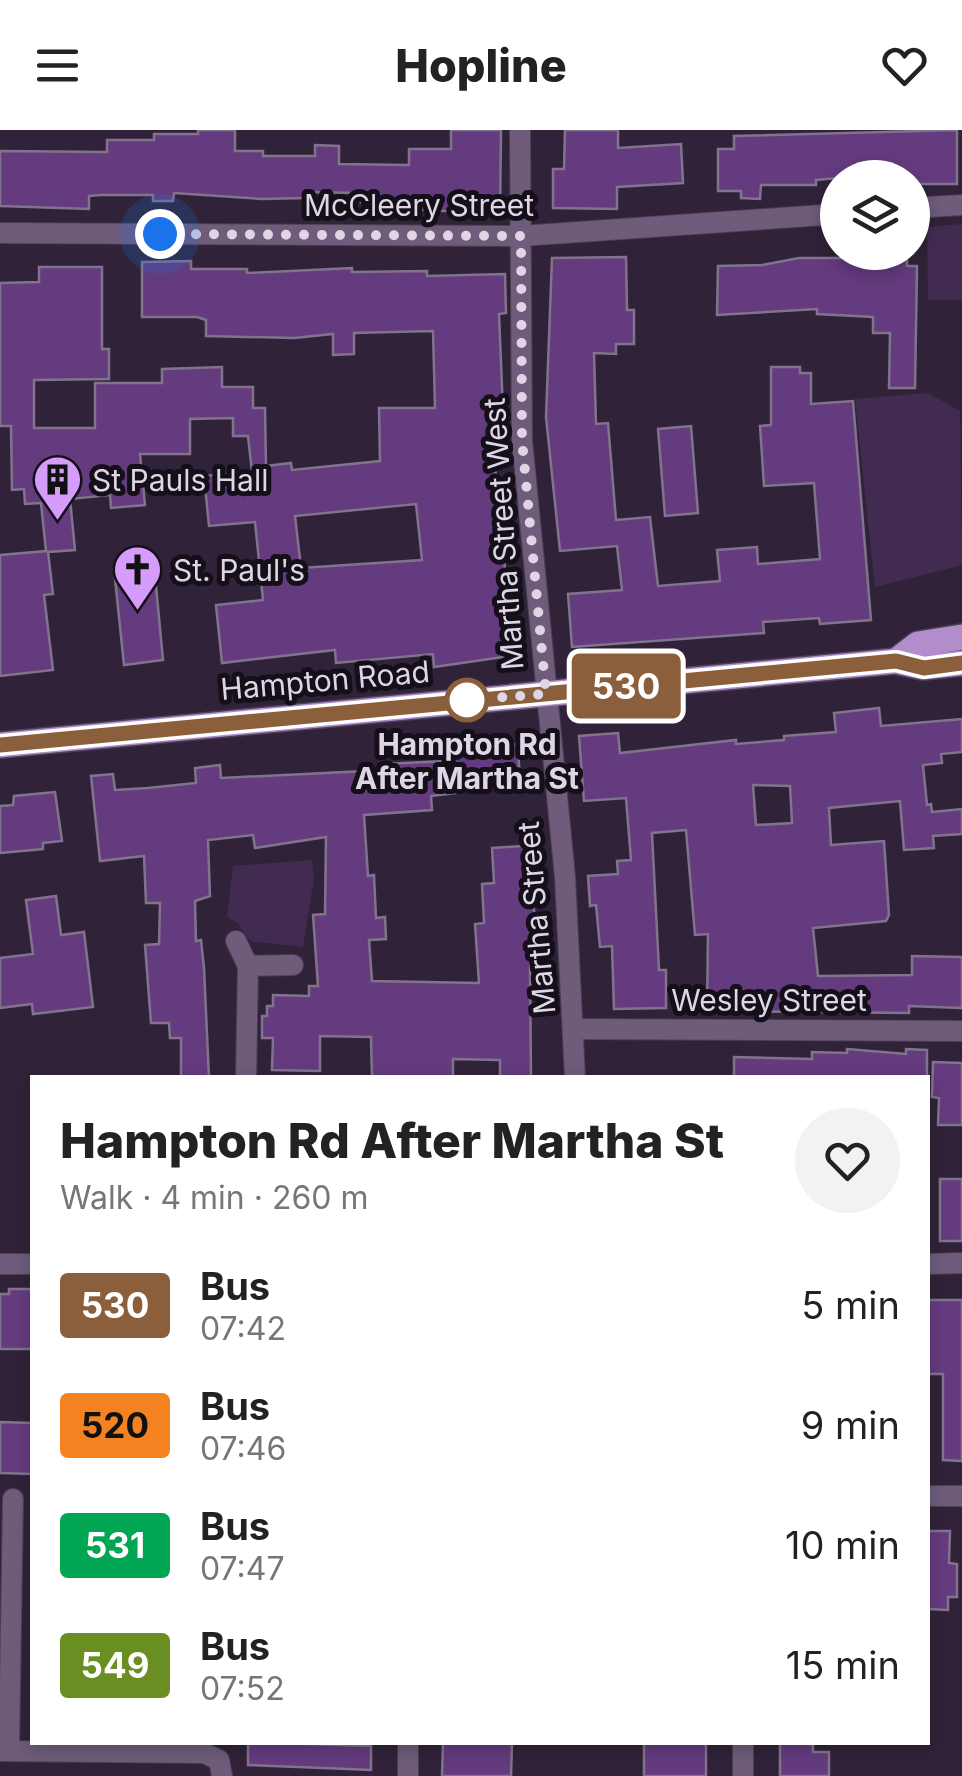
<!DOCTYPE html>
<html lang="en">
<head>
<meta charset="utf-8">
<style>
	:root { --surface:#fff; --page:#f2f2f2; --text:#222; --muted:#767676 }
	body { margin:0; font-family:Inter,sans-serif; background:var(--page); color:var(--text); height:100vh; display:flex; flex-direction:column; font-size:38px; white-space:nowrap }
	* { box-sizing:border-box; margin:0 }
	p { font-size:32px; color:var(--muted) }
	.icon { flex:none; width:55px; height:55px; fill:none; stroke:currentColor; stroke-width:2; stroke-linecap:round; stroke-linejoin:round }
	.map { position:relative; flex:1; overflow:hidden }
	.drawer { position:absolute; left:30px; top:945px; width:900px; height:670px; display:flex; flex-direction:column; background:var(--surface); border-radius:0px; box-shadow:0 5px 15px #0003 }
	.drawer>* { flex:none }
	.badge { padding:0 20px; border-radius:8px; font-size:35px; line-height:65px }
	.buttons { position:absolute; left:820px; top:30px; display:grid; gap:20px }
	.buttons a { display:grid; place-items:center; width:110px; height:110px; border-radius:50%; background:var(--surface); box-shadow:0 5px 15px #0003; font-size:50px }
	.you { position:absolute; width:50px; height:50px; margin:-25px; border:8px solid #fff; border-radius:50%; background:#1a73e8; box-shadow:0 0 0 15px #1a73e833 }
	.map>.badge { position:absolute; translate:-50% -50%; box-shadow:0 0 0 5px #fff }
	.round { display:grid; place-items:center; flex:none; width:105px; height:105px; border-radius:52px; background:var(--page) }
	.summary { display:flex; align-items:center; justify-content:space-between; height:170px; padding:0 30px }
	h1 { font-size:48px; font-weight:800; line-height:75px }
	ul { padding:0; list-style:none }
	li { display:flex; align-items:center; gap:30px; height:120px; padding:0 30px }
	li div { flex:1 }
	li b { display:block; font-size:38px }
	li em { font-style:normal }
	li .badge { min-width:110px; font-weight:700; text-align:center }
	header { display:flex; justify-content:space-between; align-items:center; height:130px; padding:0 30px; background:var(--surface); font-size:45px; font-weight:800 }
	.map>svg:first-child { display:block }
</style>
</head>
<body>
<header><svg class="icon" aria-label="menu" viewBox="0 0 24 24"><path d="M4 6h16M4 12h16M4 18h16"/></svg>Hopline<svg class="icon" aria-label="heart" viewBox="0 0 24 24"><path d="M12 20l-8-8c-3-5 5-10 8-4 3-6 11-1 8 4z"/></svg></header>
<div class="map">
<svg width="962" height="1646" viewBox="0 0 962 1646">
	<rect width="100%" height="100%" fill="#302339"/>
	<g fill="#422b51">
		<path d="M962,94V170H928L927,97Z"/>
		<path d="M928,263L960,281L962,435L875,457L855,269Z"/>
		<path d="M312,730L314,748L303,817L250,811L238,793L227,787L233,736Z"/>
	</g>
	<g fill="#643b7e" stroke="#82738d" stroke-width="2.5" fill-rule="evenodd">
		<path d="M198,0H235V21H263V26H315V15L339,16V34L409,35V19H451V0H501L500,84L408,79L409,72H361V63L306,62V68L262,69L174,63L173,71H153V65H101L89,66V79L0,76V21L107,22V10H154V4H198Z"/>
		<path d="M565,0H618V18L681,14L683,53L617,57V79L553,78V39H564Z"/>
		<path d="M957,0V54H912V48H838L816,50V55H761L760,69L741,68V61H718V19H734V6Z"/>
		<path d="M872,122H907V136H917L915,258H889L890,203H873V187L817,184V179L717,185L718,136L762,135L799,128H872Z"/>
		<path d="M626,127L627,180H634V214H616V224L594,223L596,294L608,293L616,390L650,387L658,456L720,451L717,420L757,417L758,434L820,429L814,353L764,356L760,296L771,295V237H800V243H811V274L853,271L871,490L820,494L819,488L763,492L764,503L572,517L568,464L622,460L617,416L560,421L546,287L552,128Z"/>
		<path d="M191,131V139H247V143L352,138V142L427,141V146L505,144L506,183L499,184L504,305H492L508,470L513,469L517,511H509L510,526L434,537L433,524L336,533L335,520L222,533L216,475L263,470L255,392L209,396L204,346L252,342L248,306H233V288L190,289V324H140L145,375L111,378L110,365L70,369L75,420L48,422L53,464L44,465L53,540L0,546V425L46,421L41,373L25,374L24,359L12,360L11,296H0V153L39,152V137H102V219H109V249L34,250V298H95V253H162V239L222,237V257H253V278H265L266,336L291,333L292,340L380,331L379,278H435L433,201L354,203V224L333,225V204L294,208L206,206V190L197,187H142V132ZM416,374L422,430L301,438L295,386Z"/>
		<path d="M691,296L698,383L665,386L658,299Z"/>
		<path d="M154,435L163,530L124,535L114,439Z"/>
		<path d="M879,578L881,596L962,589V622L941,624L942,633L923,635L927,675L931,674L932,682L962,679V704L933,706L934,718L904,720L900,671L829,678L831,715L884,711L889,785L886,791L813,798L818,846L912,845V826L962,827V878L909,876V883L707,881L708,804L695,805L686,700L652,703L659,840H666V878L614,879L612,816L600,817L596,775L590,776L588,746L618,744L617,731L631,730L626,668L584,671L579,606L618,603L620,623L736,610V614L784,610V606L836,602L834,583ZM753,655L790,656L792,693L756,695Z"/>
		<path d="M518,614L520,655L431,666L432,680L364,685L368,746L374,745L376,788L385,787L386,809L369,810L372,851L479,853L475,794L484,793L482,754L494,753L492,718L536,715L538,742H529L540,825L532,826L530,838L531,948H500V930L453,929V948H372L371,907L320,906V941L272,940L273,908H262V886H267V876H273V865L309,866V856H318L313,785L325,784L326,707L255,718L253,705L208,710L210,766L195,771L196,811L201,810L204,838L209,948H181V908H170L169,893H151L145,815L159,814L160,773H146L144,726L100,731L91,646L113,644L115,660L148,658L196,653L195,638L220,635L221,648L385,640V634L445,631L444,616Z"/>
		<path d="M55,662L62,711L43,713V719L0,723V676L13,675L14,666Z"/>
		<path d="M56,766L61,805L84,802L93,877L33,884L32,874L0,878V828L33,824L26,770Z"/>
		<path d="M847,919L906,924V919L927,920V948H734V927L812,929V922L847,923Z"/>
		<path d="M933,932L962,933V995H938L939,968L932,967Z"/>
		<rect x="940" y="1049" width="22" height="62"/>
		<path d="M9,1159H32V1219H0V1164H9Z"/>
		<path d="M928,1170H962V1331L943,1330V1244H928Z"/>
		<path d="M0,1292L32,1293V1344L0,1343Z"/>
		<path d="M928,1401H950L949,1433L957,1434V1467H948V1480L928,1479Z"/>
		<path d="M248,1612L371,1616V1640L248,1635Z"/>
		<path d="M443,1612L512,1613L511,1646H442Z"/>
		<rect x="644" y="1612" width="62" height="34"/>
		<path d="M780,1612H813V1622H829V1646H780Z"/>
	</g>
	<g fill="none" stroke-linecap="round" stroke-linejoin="round">
		<defs>
			<g id="minor">
				<path d="M520,0L522,310L565,747L575,948"/>
				<path d="M912,78L962,75"/>
				<path d="M0,103L521,106L838,84"/>
				<path d="M236,811L248,836L246,948"/>
				<path d="M248,836L293,835"/>
				<path d="M575,899L962,901"/>
				<path d="M0,1134H32"/>
				<path d="M928,1134L962,1133"/>
				<path d="M928,1366H962"/>
				<path d="M408,1612V1646"/>
				<path d="M743,1612V1646"/>
				<path d="M0,1621L204,1623L219,1630L222,1646"/>
				<path d="M9,1621L13,1369"/>
			</g>
			<g id="primary">
				<path d="M896,531L918,514L962,507"/>
				<path d="M0,615L896,531L923,537L962,533"/>
			</g>
		</defs>
		<use href="#minor" stroke="#4c4055" stroke-width="22"/>
		<use href="#primary" stroke="#4c4055" stroke-width="28"/>
		<use href="#minor" stroke="#6e5c7a" stroke-width="20"/>
		<use href="#primary" stroke="#b28dcb" stroke-width="25"/>
	</g>
	<g fill="none" stroke-linecap="round" stroke-linejoin="round">
		<defs>
			<path id="line" d="M0,615L896,531L924,538L962,533"/>
		</defs>
		<use href="#line" stroke="#fff" stroke-width="22"/>
		<use href="#line" stroke="#8b5e3c" stroke-width="15"/>
		<path stroke="#ded6e5" stroke-width="10" stroke-dasharray="0 18" d="M160,104L521,106L522,310L546,564L467,570"/>
	</g>
	<defs>
		<symbol id="building-pin" viewBox="-11 -11 22 30"><path d="M0 17L-7.5 6A9.5 9.5 0 1 1 7.5 6Z" fill="#d59cfb" stroke="#150f19"/><path d="M-4-6H4V6H1V3H-1V6H-4ZM-2.5-4.3h1.7v1.8h-1.7ZM.8-4.3h1.7v1.8H.8ZM-2.5-1h1.7V.8h-1.7ZM.8-1h1.7V.8H.8Z" fill="#111"/></symbol>
		<symbol id="church-pin" viewBox="-11 -11 22 30"><path d="M0 17L-7.5 6A9.5 9.5 0 1 1 7.5 6Z" fill="#d59cfb" stroke="#150f19"/><path d="M-1.2-6h2.4v3.5h3.3v2.4h-3.3V6h-2.4V-.1h-3.3v-2.4h3.3Z" fill="#111"/></symbol>
	</defs>
	<g fill-rule="evenodd">
		<use href="#building-pin" x="30" y="322" width="55" height="75"/>
		<use href="#church-pin" x="110" y="412" width="55" height="75"/>
	</g>
	<circle fill="#fff" stroke="#8b5e3c" stroke-width="5" cx="467" cy="570" r="20"/>
	<g text-anchor="middle" dominant-baseline="central" stroke-width="10" stroke-linejoin="round" paint-order="stroke">
		<g font-size="30" fill="#ded6e5" stroke="#150f19">
			<text x="419" y="75">McCleery Street</text>
			<text transform="translate(503 404) rotate(-94)">Martha Street West</text>
			<text transform="translate(325 550) rotate(-5)">Hampton Road</text>
			<text transform="translate(536 788) rotate(-95)">Martha Street</text>
			<text x="769" y="870">Wesley Street</text>
		</g>
		<g font-size="30" fill="#ded6e5" stroke="#150f19" text-anchor="start">
			<text x="92" y="350">St Pauls Hall</text>
			<text x="173" y="440">St. Paul's</text>
		</g>
		<g font-size="30" font-weight="bold" fill="#ded6e5" stroke="#150f19">
			<text x="467" y="614">Hampton Rd<tspan x="467" dy="34">After Martha St</tspan></text>
		</g>
	</g>
</svg>
<div class="buttons">
<a><svg class="icon" aria-label="layers" viewBox="0 0 24 24"><path d="M12 4l9 5-9 5-9-5zM3 14l9 5 9-5"/></svg></a>
</div>
<div class="you" style="left:160px;top:104px"></div>
<b class="badge" style="left:626px;top:556px;background:#8b5e3c;color:#fff">530</b>
<section class="drawer">
<div class="summary"><div><h1>Hampton Rd After Martha St</h1><p>Walk · 4 min · 260 m</p></div><a class="round"><svg class="icon" aria-label="heart" viewBox="0 0 24 24"><path d="M12 20l-8-8c-3-5 5-10 8-4 3-6 11-1 8 4z"/></svg></a></div>
<ul>
<li><span class="badge" style="background:#8b5e3c;color:#fff">530</span><div><b>Bus</b><p>07:42</p></div><em>5 min</em></li>
<li><span class="badge" style="background:#f58220;color:#111">520</span><div><b>Bus</b><p>07:46</p></div><em>9 min</em></li>
<li><span class="badge" style="background:#00a651;color:#fff">531</span><div><b>Bus</b><p>07:47</p></div><em>10 min</em></li>
<li><span class="badge" style="background:#6b8e23;color:#fff">549</span><div><b>Bus</b><p>07:52</p></div><em>15 min</em></li>
</ul>
</section>
</div>
</body>
</html>
